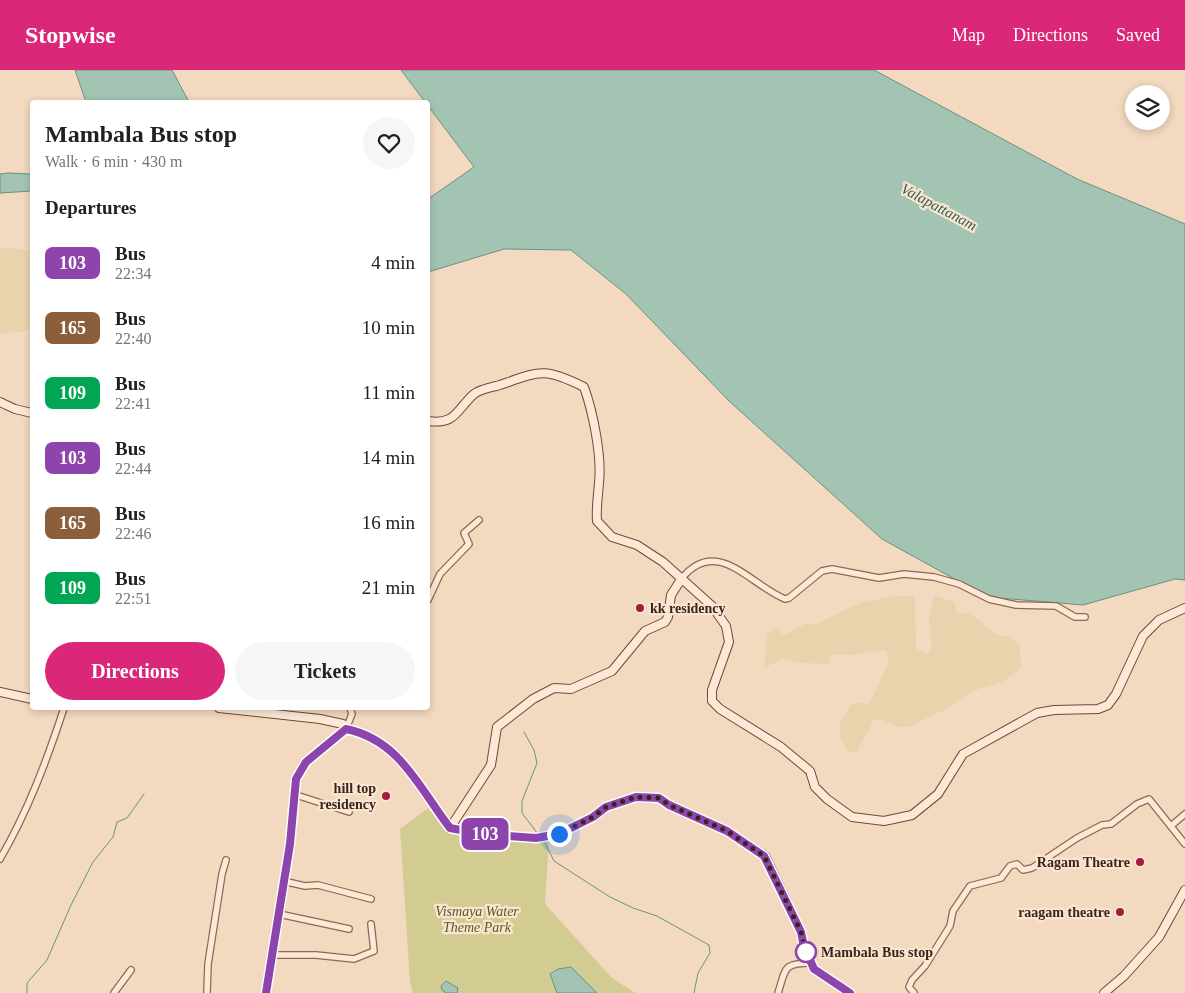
<!DOCTYPE html>
<html lang="en">
<head>
<meta charset="utf-8">
<style>
	:root { --surface:#fff; --page:#f6f6f6; --text:#202124; --muted:#757577; --accent:#db2777 }
	body { margin:0; font-family:"Times New Roman",serif; background:var(--page); color:var(--text); height:100vh; display:flex; flex-direction:column; font-size:19px; white-space:nowrap }
	* { box-sizing:border-box; margin:0 }
	p { font-size:16px; color:var(--muted) }
	.icon { flex:none; width:28px; height:28px; fill:none; stroke:currentColor; stroke-width:2; stroke-linecap:round; stroke-linejoin:round }
	.map { position:relative; flex:1; overflow:hidden }
	.drawer { position:absolute; left:30px; top:30px; width:400px; height:610px; display:flex; flex-direction:column; background:var(--surface); border-radius:5px; box-shadow:0 2px 8px #0003 }
	.drawer>* { flex:none }
	.badge { padding:0 10px; border-radius:8px; font-size:18px; line-height:32px }
	.buttons { position:absolute; left:1125px; top:15px; display:grid; gap:10px }
	.buttons a { display:grid; place-items:center; width:45px; height:45px; border-radius:50%; background:var(--surface); box-shadow:0 2px 8px #0003; font-size:25px }
	.you { position:absolute; width:25px; height:25px; margin:-12px; border:4px solid #fff; border-radius:50%; background:#1a73e8; box-shadow:0 0 0 8px #1a73e833 }
	.map>.badge { position:absolute; translate:-50% -50%; box-shadow:0 0 0 2px #fff }
	h2 { padding:0 15px; font-size:19px; line-height:45px }
	.round { display:grid; place-items:center; flex:none; width:52px; height:52px; border-radius:26px; background:var(--page) }
	.summary { display:flex; align-items:center; justify-content:space-between; height:85px; padding:0 15px }
	h1 { font-size:24px; font-weight:800; line-height:38px }
	.primary-button { display:flex; gap:10px; margin-top:auto; padding:10px 15px }
	.primary-button a { flex:1; height:58px; border-radius:30px; background:var(--accent); color:#fff; font-size:20px; font-weight:800; line-height:58px; text-align:center }
	.primary-button a+a { background:var(--page); color:var(--text) }
	ul { padding:0; list-style:none }
	li { display:flex; align-items:center; gap:15px; height:65px; padding:0 15px }
	li div { flex:1 }
	li b { display:block; font-size:19px }
	li em { font-style:normal }
	li .badge { min-width:55px; font-weight:700; text-align:center }
	header { display:flex; align-items:center; gap:30px; box-sizing:border-box; height:70px; padding:0 25px; background:var(--accent); color:#fff }
	header strong { font-size:24px }
	nav { display:flex; gap:28px; margin-inline-start:auto; font-size:18px }
	.map>svg:first-child { display:block }
</style>
</head>
<body>
<header>
<strong>Stopwise</strong>
<nav><a>Map</a><a>Directions</a><a>Saved</a></nav>
</header>
<div class="map">
<svg width="1185" height="923" viewBox="0 0 1185 923">
	<rect width="100%" height="100%" fill="#f2d9bf"/>
	<g fill="#e9d3ac">
		<path d="M0,177L32,181V260L0,264Z"/>
		<path d="M934,525L955,532L957,545L969,542L997,565L1009,567L1020,575L1021,598L1002,612L972,621L944,640L908,657H898L881,649L874,650L856,683L848,681L840,667L839,655L852,633H868L873,627L889,591L885,580L852,585L832,584L829,594L800,593L782,589L764,598L767,565L776,558L784,565L805,554H816L862,532L896,526H912L915,529L916,579L928,585L932,575L929,550Z"/>
	</g>
	<path fill="#d2cc92" d="M428,738L446,762L459,763L474,778H484L498,768L524,772H549L545,834L611,907L635,923H413L410,912L400,759Z"/>
	<g fill="#a3c4b3" stroke="#699380">
		<path d="M75,0H172L189,32H86Z"/>
		<path d="M401,0H874L1077,109L1185,154V510L1175,509L1083,535L987,527L882,469L729,331L626,224L571,180L504,179L428,202V129L474,97Z"/>
		<path d="M8,103L32,104V121L0,123V104Z"/>
		<path d="M571,897L597,923H557L550,904L558,899Z"/>
		<path d="M446,911L458,918L457,923H446L442,920L441,916Z"/>
	</g>
	<g fill="none" stroke-linecap="round" stroke-linejoin="round">
		<g stroke="#699380" stroke-width="1">
			<path d="M524,662L534,680L537,693L522,731V743L538,764"/>
			<path d="M545,773L554,791L610,827L633,838L657,846L709,875L710,883L698,903L694,923"/>
			<path d="M27,923V913L47,890L71,835L93,792L113,767L117,752L127,748L144,724"/>
		</g>
		<defs>
			<g id="street">
				<path d="M682,508C717,466 749,514 785,529L789,528L822,501L832,499L879,508L904,504L934,507L959,514L989,529L1016,535L1056,536L1075,547H1085"/>
				<path d="M428,530L440,504L469,474L464,463L479,450"/>
				<path d="M346,659L352,644L350,638"/>
				<path d="M293,724L349,742"/>
				<path d="M1171,756L1185,744"/>
				<path d="M0,789C28,741 47,690 64,638"/>
				<path d="M283,811L305,816L318,815L371,829"/>
				<path d="M279,844L349,859"/>
				<path d="M273,885H316L354,889L374,881L371,854"/>
				<path d="M114,923L131,900"/>
				<path d="M207,923L208,894L222,804L226,790"/>
				<path d="M778,923C786,899 782,893 811,893"/>
				<path d="M914,923L909,917L912,910L925,896L950,856L953,841L970,816L1001,808L1010,796L1017,794L1023,800L1032,798L1077,768L1102,755L1111,754L1137,734L1149,729L1185,774"/>
			</g>
			<g id="secondary">
				<path d="M0,332L15,339L32,343"/>
				<path d="M428,351C456,355 456,340 474,324C480,319 492,317 500,315C540,301 544,297 584,317C593,342 602,386 599,413C598,426 596,438 597,451L612,467L637,475L663,492L712,536L726,556L729,572L712,620V631L720,639L781,677L810,701L815,717L827,729L852,747L884,751L912,745L938,724L963,684L1037,643L1054,640L1098,639L1108,635L1116,624L1143,566L1159,550L1185,538"/>
				<path d="M0,622L32,629"/>
				<path d="M219,638L320,649L343,654L346,659"/>
				<path d="M450,758L491,695L497,657L533,629L554,618L571,619L612,601L645,561L665,552L668,547L671,525L682,508"/>
				<path d="M266,923L290,774L296,709L306,692L346,659C400,670 419,719 450,758L482,764L536,768L559,764L593,747L606,737L636,727L659,728L669,735L727,761L765,786L801,862L804,877L814,899L850,923"/>
				<path d="M1104,923L1124,906L1159,867L1185,820"/>
			</g>
		</defs>
		<use href="#street" stroke="#8d6856" stroke-width="8"/>
		<use href="#secondary" stroke="#6f4939" stroke-width="10"/>
		<use href="#street" stroke="#fce8d4" stroke-width="5.5"/>
		<use href="#secondary" stroke="#fce8d4" stroke-width="8"/>
	</g>
	<g fill="none" stroke-linecap="round" stroke-linejoin="round">
		<defs>
			<path id="line" d="M266,923L290,774L296,709L306,692L346,659C400,670 419,718 450,758L482,764L536,768L559,764L593,747L606,737L636,727L659,728L669,735L727,761L764,786L801,862L804,877L814,899L850,923"/>
		</defs>
		<use href="#line" stroke="#fff" stroke-width="11"/>
		<use href="#line" stroke="#8e44ad" stroke-width="8"/>
		<path stroke="#3b241c" stroke-width="5" stroke-dasharray="0 9" d="M559,764L593,747L606,737L636,727L659,728L669,735L727,761L764,786L801,862L806,882"/>
	</g>
	<g fill="#a31f3b" stroke="#f9e5d0" stroke-width="2">
		<circle cx="640" cy="538" r="5"/>
		<circle cx="386" cy="726" r="5"/>
		<circle cx="1140" cy="792" r="5"/>
		<circle cx="1120" cy="842" r="5"/>
	</g>
	<circle fill="#fff" stroke="#8e44ad" stroke-width="2.5" cx="806" cy="882" r="10"/>
	<g text-anchor="middle" dominant-baseline="central" stroke-width="4.5" stroke-linejoin="round" paint-order="stroke">
		<g font-size="14" font-weight="bold" fill="#3b241c" stroke="#f9e5d0" text-anchor="end">
			<text x="650" y="538" text-anchor="start">kk residency</text>
			<text x="376" y="718">hill top<tspan x="376" dy="16">residency</tspan></text>
			<text x="1130" y="792">Ragam Theatre</text>
			<text x="1110" y="842">raagam theatre</text>
		</g>
		<g font-size="14" font-style="italic" fill="#575a20" stroke="#f9e5d0">
			<text x="477" y="841">Vismaya Water<tspan x="477" dy="16">Theme Park</tspan></text>
		</g>
		<g font-size="14" font-weight="bold" fill="#3b241c" stroke="#f9e5d0" text-anchor="start">
			<text x="821" y="882">Mambala Bus stop</text>
		</g>
		<g font-size="15" font-style="italic" fill="#295d4f" stroke="#f9e5d0">
			<text transform="translate(939 137) rotate(28)">Valapattanam</text>
		</g>
	</g>
</svg>
<div class="buttons">
<a><svg class="icon" aria-label="layers" viewBox="0 0 24 24"><path d="M12 4l9 5-9 5-9-5zM3 14l9 5 9-5"/></svg></a>
</div>
<div class="you" style="left:559px;top:764px"></div>
<b class="badge" style="left:485px;top:764px;background:#8e44ad;color:#fff">103</b>
<section class="drawer">
<div class="summary"><div><h1>Mambala Bus stop</h1><p>Walk · 6 min · 430 m</p></div><a class="round"><svg class="icon" aria-label="heart" viewBox="0 0 24 24"><path d="M12 20l-8-8c-3-5 5-10 8-4 3-6 11-1 8 4z"/></svg></a></div>
<h2>Departures</h2>
<ul>
<li><span class="badge" style="background:#8e44ad;color:#fff">103</span><div><b>Bus</b><p>22:34</p></div><em>4 min</em></li>
<li><span class="badge" style="background:#8b5e3c;color:#fff">165</span><div><b>Bus</b><p>22:40</p></div><em>10 min</em></li>
<li><span class="badge" style="background:#00a651;color:#fff">109</span><div><b>Bus</b><p>22:41</p></div><em>11 min</em></li>
<li><span class="badge" style="background:#8e44ad;color:#fff">103</span><div><b>Bus</b><p>22:44</p></div><em>14 min</em></li>
<li><span class="badge" style="background:#8b5e3c;color:#fff">165</span><div><b>Bus</b><p>22:46</p></div><em>16 min</em></li>
<li><span class="badge" style="background:#00a651;color:#fff">109</span><div><b>Bus</b><p>22:51</p></div><em>21 min</em></li>
</ul>
<div class="primary-button"><a>Directions</a><a>Tickets</a></div>
</section>
</div>
</body>
</html>
